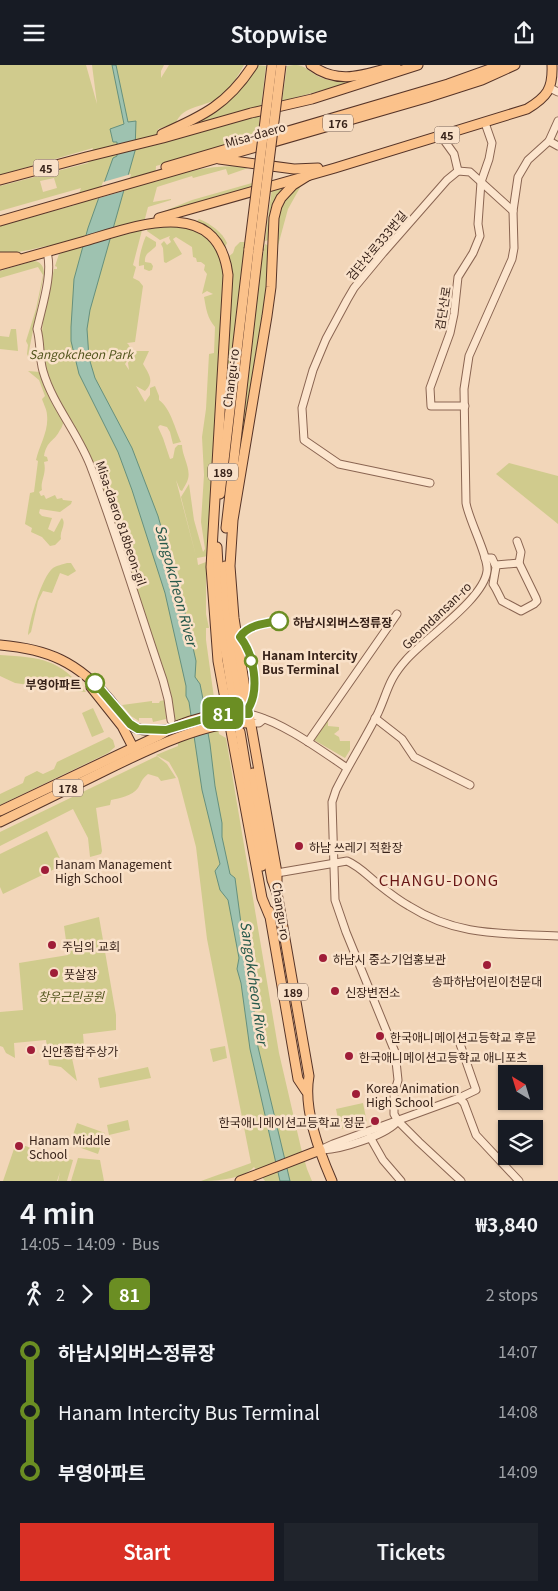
<!DOCTYPE html>
<html lang="en">
<head>
<meta charset="utf-8">
<style>
	:root { --surface:#171b24; --page:#20242c; --text:#f1f3f6; --muted:#9ea1a6; --accent:#d93025 }
	body { margin:0; font-family:Georgia,"Noto Sans KR",serif; background:var(--page); color:var(--text); height:100vh; display:flex; flex-direction:column; font-size:19px; white-space:nowrap }
	* { box-sizing:border-box; margin:0 }
	p { font-size:16px; color:var(--muted) }
	.icon { flex:none; width:28px; height:28px; fill:none; stroke:currentColor; stroke-width:2; stroke-linecap:round; stroke-linejoin:round }
	.map { position:relative; height:1116px; overflow:hidden }
	.panel { display:flex; flex-direction:column; background:var(--surface); flex:1 }
	.panel>* { flex:none }
	.badge { padding:0 10px; border-radius:8px; font-size:18px; line-height:32px }
	.needle { width:32px; rotate:322deg }
	.tools { position:absolute; left:498px; top:1000px; display:grid; gap:10px }
	.tools a { display:grid; place-items:center; width:45px; height:45px; border-radius:0px; background:var(--surface); box-shadow:0 1px 4px #0004; font-size:25px }
	.map>.badge { position:absolute; translate:-50% -50%; box-shadow:0 0 0 2px #fff }
	.legs { display:flex; align-items:center; gap:8px; height:55px; padding:0 20px; font-size:16px }
	.legs p { margin-inline-start:auto }
	.headline { display:flex; align-items:center; justify-content:space-between; height:85px; padding:0 20px }
	h1 { font-size:28px; font-weight:600; line-height:38px }
	.button { display:flex; gap:10px; margin-top:auto; padding:10px 20px }
	.button a { flex:1; height:58px; border-radius:0px; background:var(--accent); color:#fff; font-size:20px; font-weight:600; line-height:58px; text-align:center }
	.button a+a { background:var(--page); color:var(--text) }
	ul { padding:0 20px; list-style:none }
	li { display:flex; align-items:center; gap:18px; height:60px; font-size:19px }
	li i { display:grid; place-items:center; width:8px; height:100%; margin:0 6px; background:currentColor }
	li i::after { content:''; width:12px; height:12px; margin:-6px; border:4px solid; border-radius:50%; background:var(--surface) }
	li p { margin-inline-start:auto }
	li:first-child i { background:linear-gradient(#0000 50%,currentColor 0) }
	li:last-child i { background:linear-gradient(currentColor 50%,#0000 0) }
	header { display:flex; justify-content:space-between; align-items:center; height:65px; padding:0 20px; background:var(--surface); font-size:22px; font-weight:600 }
	.map>svg:first-child { display:block }
</style>
</head>
<body>
<header><svg class="icon" aria-label="menu" viewBox="0 0 24 24"><path d="M4 6h16M4 12h16M4 18h16"/></svg>Stopwise<svg class="icon" aria-label="share" viewBox="0 0 24 24"><path d="M12 15V3M7 8l5-5 5 5M5 13v7h14v-7"/></svg></header>
<div class="map">
<svg width="558" height="1116" viewBox="0 0 558 1116">
	<rect width="100%" height="100%" fill="#f2d6b9"/>
	<g fill="#d0cb8d" fill-rule="evenodd">
		<path d="M0,0H86L97,39L92,0H164L161,6V13L169,0H244C238,11 230,24 220,32C207,42 182,40 176,58L158,64L157,78L260,50L258,71L156,101L155,117C187,105 217,99 251,102L228,110L226,104L193,113L192,111L157,122L153,137L171,134V135L148,142L133,200L136,202L133,213L139,216L143,221L135,277L127,278C133,283 130,293 125,299L129,305L128,298L133,286H149L143,299C149,309 155,317 145,326L136,321L145,337L150,330V323L155,321L159,331V335C171,344 175,364 181,377L173,379L170,367L167,362L160,360L158,362L163,373L170,394L173,393L175,383L178,380H182C182,391 191,403 188,414C187,418 184,422 182,426L180,425L176,415L196,491L181,432L189,419L194,455L203,487L205,484L201,457L204,410L202,372L206,344L209,289L214,288L215,262C207,253 206,243 204,232L213,229L207,226L202,229L207,209L204,205L205,200L201,197H197L196,193L193,192L192,182L176,172L173,174L182,189L166,198L164,197L163,183L161,179L164,176L167,180L171,177L169,173L170,171L160,175L147,166L148,163L168,158L201,166L219,186L224,209L208,491L197,493L198,500L206,497V549L209,563H206V575L219,669L226,673L279,988L301,1083L307,1104L312,1116H265L254,1102C243,1114 216,1116 201,1116L251,1098L207,874L196,782L178,713L169,697L156,690L178,681L177,665L105,430C94,403 80,377 67,351C59,336 45,315 43,298C38,265 47,235 54,204H57V202L55,201L59,189L61,188L63,179C42,180 21,189 0,189V161L75,140L81,123L0,146V121L88,98L93,83L0,110ZM54,113L57,123L43,127L40,116Z"/>
		<path d="M257,0L266,1L261,42L185,63L205,52Z"/>
		<path d="M294,0C307,0 309,8 322,13C342,21 366,12 387,8L282,36L287,1Z"/>
		<path d="M252,118L251,124L160,150L162,147L192,135Z"/>
		<path d="M289,118L269,175L265,176L272,123Z"/>
		<path d="M302,119L288,144L276,188L277,150L287,129Z"/>
		<path d="M199,154C211,159 222,167 227,178L224,184L196,157Z"/>
		<path d="M146,171L156,177V181C151,187 144,188 145,197L151,198L153,201L152,205L149,206L144,204V200L139,201C138,195 143,177 146,171Z"/>
		<path d="M240,177H245L222,383L227,193L233,188L235,182Z"/>
		<path d="M265,179L269,181L265,236L238,406L234,417L259,211Z"/>
		<path d="M33,196C41,196 44,202 44,209L28,291L27,289L28,280L26,276L36,244L43,210L38,202L0,213V206Z"/>
		<path d="M11,264H16L18,286L0,284V271L9,272Z"/>
		<path d="M28,306L40,307L64,357C62,360 62,363 60,365C54,377 47,375 44,391L47,392L48,396L44,397C47,409 40,416 42,425L39,427L41,431L44,430L46,434L55,430L57,434L62,433L63,435L72,436L71,439L60,447L40,444L39,448L42,451L52,453L48,464L54,467L61,454L62,453C67,460 59,466 61,474L55,480L50,481L42,472L31,467L32,463L25,459L30,428L34,427L38,396L36,395C39,381 49,366 47,350C47,345 44,340 42,334L45,331L39,315Z"/>
		<path d="M509,398L558,411V459L496,409Z"/>
		<path d="M67,498H71L76,506L68,511L60,508L52,528L43,526L38,536L31,567L28,570C29,557 42,511 53,503C56,501 63,499 67,498Z"/>
		<path d="M0,590C42,593 58,593 86,627L63,625L15,618L0,611Z"/>
		<path d="M165,635L166,654L153,657L152,653H139V656L131,651L122,640L152,636V638H159L160,636Z"/>
		<path d="M93,643L104,667L92,672L82,648Z"/>
		<path d="M328,655V661L339,662V665L334,669L339,672L340,676H350V685L345,693L314,675Z"/>
		<path d="M109,672L113,675L115,682L108,688L0,740V729L23,718L25,712L37,706L43,709L54,704L57,697Z"/>
		<path d="M157,691L167,699L176,713L161,716L158,712L148,709C141,715 142,716 138,723C132,731 120,733 111,735L110,740L96,743L102,786L101,789L90,792L88,773L73,744L0,781V767Z"/>
		<path d="M47,766L63,800L3,829L0,822V789Z"/>
		<path d="M99,852L116,950V965L83,969L84,981L70,984L77,1016L61,1002L49,1000L46,975L14,978L15,993L6,988L3,982L0,981V947L23,945L19,898L68,890L64,861Z"/>
		<path d="M225,981L227,993L213,997L210,984Z"/>
		<path d="M148,1002L151,1013L100,1023L98,1013Z"/>
		<path d="M363,1038L367,1058L340,1064L336,1044Z"/>
		<path d="M128,1055L130,1065L109,1070L107,1060Z"/>
		<path d="M77,1058L105,1068L98,1089L70,1079Z"/>
		<path d="M16,1078L65,1094V1093L73,1095L67,1116H58L60,1107L57,1116H3Z"/>
		<path d="M78,1093L100,1095L104,1116H71Z"/>
	</g>
	<path fill="#9ec2b0" stroke="#66907d" d="M112,0H116L128,57L136,56L135,86L90,245L87,264L89,293L95,313L132,383L158,451L185,547L196,596L195,612L200,619L203,634L202,635L210,679L215,721L222,758V772L230,809L235,813L242,866L241,873L251,918L258,982L290,1116H280L250,984L241,918L237,904L239,893L228,835L220,825L215,806L220,799L202,725L189,637L186,631V621L165,528L132,425L118,387L79,309L71,276V262L74,214L88,163L113,93L117,91V77H113L110,64L124,59Z"/>
	<path fill="#f2d6b9" d="M131,109L127,125L96,134L103,117Z"/>
	<g fill="none" stroke-linecap="round" stroke-linejoin="round">
		<g stroke="#cdb299" stroke-width="9" stroke-dasharray="9 4.5" stroke-linecap="butt">
			<path d="M240,629L246,666"/>
			<path d="M233,631L240,667"/>
		</g>
		<defs>
			<g id="minor">
				<path d="M550,23L558,27"/>
				<path d="M441,71L454,89L458,106"/>
				<path d="M549,76L558,81"/>
				<path d="M47,187C53,209 42,241 37,264C41,278 39,293 43,306C53,341 80,370 92,405C118,474 139,545 163,615L168,634L171,655"/>
				<path d="M465,341H431L430,323L450,268L454,249L458,212L473,188L480,171L478,159L481,117L489,94L492,78L485,58"/>
				<path d="M430,418L339,399L304,375L302,343L313,305L326,274L347,235L354,223L383,188L447,115L458,106L470,107L513,146"/>
				<path d="M517,476L521,487L519,498"/>
				<path d="M485,493H492L496,502L493,519L496,524L502,536L521,546L534,539L537,536L536,533L519,498L496,500"/>
				<path d="M249,649C281,656 319,684 347,703"/>
				<path d="M375,653L402,674L414,692L470,720"/>
				<path d="M250,658H259L264,654"/>
				<path d="M308,677L397,549"/>
				<path d="M277,808L347,796C359,801 368,811 378,819C388,827 398,835 409,841C458,872 503,868 558,871"/>
				<path d="M459,1033L464,1038L476,1070L519,1116"/>
				<path d="M370,1072L383,1095L401,1116"/>
				<path d="M320,1085L333,1079L459,1033L476,1025L459,976"/>
				<path d="M323,1085C342,1084 383,1071 396,1058"/>
				<path d="M461,1116L419,1077L398,1056L394,1049V1030L398,1015L395,987L346,867L335,835L332,737L336,725C349,699 365,674 378,648C388,626 388,615 406,595C425,573 484,534 487,506C489,492 469,456 466,438L464,324L469,291L512,194L514,183L513,146L518,112L528,95L549,76L558,56"/>
			</g>
			<g id="major">
				<path d="M311,0C339,21 365,9 396,1"/>
				<path d="M162,69C203,51 228,39 253,0"/>
				<path d="M219,94L294,104L318,103"/>
				<path d="M166,102L448,19L501,0"/>
				<path d="M0,115L86,92L163,73L251,48L312,34L418,0"/>
				<path d="M159,153L335,103L527,44C547,32 553,24 552,0"/>
				<path d="M0,156L426,33L482,15L515,0"/>
				<path d="M0,192H17"/>
				<path d="M0,200C28,192 56,184 85,176C135,161 218,129 228,210L211,502L218,596L262,833L269,850"/>
				<path d="M220,429L249,184"/>
				<path d="M226,463L258,185"/>
				<path d="M217,482L221,558L233,631"/>
				<path d="M225,501C225,545 232,586 240,629"/>
				<path d="M0,580C48,584 78,597 110,635C117,643 125,659 136,663C145,667 157,665 166,665"/>
				<path d="M91,622L122,661L136,688"/>
				<path d="M240,667L262,801"/>
				<path d="M253,708L272,815L277,828L309,1011C303,1044 319,1086 332,1116"/>
				<path d="M0,746L158,671C180,656 222,645 249,649"/>
				<path d="M0,757C32,741 64,726 96,710C137,690 205,654 250,658"/>
				<path d="M277,828V808L249,649L234,553L230,501L233,455L267,251L271,222L274,153L277,141L281,133L293,120L309,110"/>
				<path d="M269,846L298,1014L306,1026"/>
				<path d="M240,1116L320,1085"/>
			</g>
		</defs>
		<use href="#minor" stroke="#8a6552" stroke-width="9"/>
		<use href="#major" stroke="#563428" stroke-width="11"/>
		<use href="#minor" stroke="#fce5cd" stroke-width="7"/>
		<use href="#major" stroke="#fbc28b" stroke-width="9"/>
		<defs>
			<g id="major-bridge">
				<path d="M249,184L272,0"/>
				<path d="M258,185L281,0"/>
			</g>
		</defs>
		<use href="#major-bridge" stroke="#563428" stroke-width="11" stroke-linecap="butt"/>
		<use href="#major-bridge" stroke="#fbc28b" stroke-width="9"/>
	</g>
	<g fill="none" stroke-linecap="round" stroke-linejoin="round">
		<defs>
			<path id="line-1" d="M95,618L130,659L138,664L166,665L220,649H249L248,644C260,625 254,589 240,572C247,560 266,558 279,556"/>
		</defs>
		<use href="#line-1" stroke="#fff" stroke-width="11"/>
		<use href="#line-1" stroke="#6b8e23" stroke-width="8"/>
	</g>
	<g fill="#fff" stroke="#6b8e23" stroke-width="2.5">
		<circle cx="279" cy="556" r="9"/>
		<circle cx="251" cy="596" r="6"/>
		<circle cx="95" cy="618" r="9"/>
	</g>
	<g fill="#9f1d38" stroke="#f9e1c9" stroke-width="2">
		<circle cx="299" cy="781" r="5"/>
		<circle cx="45" cy="805" r="5"/>
		<circle cx="52" cy="880" r="5"/>
		<circle cx="323" cy="893" r="5"/>
		<circle cx="487" cy="900" r="5"/>
		<circle cx="54" cy="908" r="5"/>
		<circle cx="335" cy="926" r="5"/>
		<circle cx="380" cy="971" r="5"/>
		<circle cx="31" cy="985" r="5"/>
		<circle cx="349" cy="991" r="5"/>
		<circle cx="356" cy="1029" r="5"/>
		<circle cx="375" cy="1056" r="5"/>
		<circle cx="19" cy="1081" r="5"/>
	</g>
	<g text-anchor="middle" dominant-baseline="central" stroke-width="5" stroke-linejoin="round" paint-order="stroke">
		<g fill="#f9e1c9" stroke="#715b4e" stroke-width="1">
			<rect x="323" y="49.5" width="30" height="17" rx="4"/>
			<rect x="434.5" y="61.5" width="25" height="17" rx="4"/>
			<rect x="33.5" y="94.5" width="25" height="17" rx="4"/>
			<rect x="208" y="398.5" width="30" height="17" rx="4"/>
			<rect x="53" y="714.5" width="30" height="17" rx="4"/>
			<rect x="278" y="918.5" width="30" height="17" rx="4"/>
		</g>
		<g font-size="11" font-weight="bold" fill="#372219">
			<text x="338" y="58">176</text>
			<text x="447" y="70">45</text>
			<text x="46" y="103">45</text>
			<text x="223" y="407">189</text>
			<text x="68" y="723">178</text>
			<text x="293" y="927">189</text>
		</g>
		<g font-size="12" fill="#372219" stroke="#f9e1c9">
			<text transform="translate(255 69) rotate(-16)">Misa-daero</text>
			<text transform="translate(376 180) rotate(-50)">검단산로333번길</text>
			<text transform="translate(442 243) rotate(-81)">검단산로</text>
			<text transform="translate(230 313) rotate(-83)">Changu-ro</text>
			<text transform="translate(122 458) rotate(71)">Misa-daero 818beon-gil</text>
			<text transform="translate(436 550) rotate(-44)">Geomdansan-ro</text>
			<text transform="translate(282 846) rotate(81)">Changu-ro</text>
		</g>
		<g font-size="12" font-style="italic" fill="#53561e" stroke="#f9e1c9">
			<text x="81" y="288">Sangokcheon Park</text>
			<text x="71" y="930">창우근린공원</text>
		</g>
		<g font-size="12" font-weight="bold" fill="#372219" stroke="#f9e1c9" text-anchor="start">
			<text x="293" y="556">하남시외버스정류장</text>
			<text x="262" y="589">Hanam Intercity<tspan x="262" dy="14">Bus Terminal</tspan></text>
			<text x="81" y="618" text-anchor="end">부영아파트</text>
		</g>
		<g font-size="12" fill="#372219" stroke="#f9e1c9" text-anchor="start">
			<text x="309" y="781">하남 쓰레기 적환장</text>
			<text x="55" y="798">Hanam Management<tspan x="55" dy="14">High School</tspan></text>
			<text x="62" y="880">주님의 교회</text>
			<text x="333" y="893">하남시 중소기업홍보관</text>
			<text x="64" y="908">풋살장</text>
			<text x="487" y="915" text-anchor="middle">송파하남어린이천문대</text>
			<text x="345" y="926">신장변전소</text>
			<text x="390" y="971">한국애니메이션고등학교 후문</text>
			<text x="41" y="985">신안종합주상가</text>
			<text x="359" y="991">한국애니메이션고등학교 애니포츠</text>
			<text x="366" y="1022">Korea Animation<tspan x="366" dy="14">High School</tspan></text>
			<text x="365" y="1056" text-anchor="end">한국애니메이션고등학교 정문</text>
			<text x="29" y="1074">Hanam Middle<tspan x="29" dy="14">School</tspan></text>
		</g>
		<g font-size="14" font-style="italic" fill="#27594b" stroke="#f9e1c9">
			<text transform="translate(177 520) rotate(75)">Sangokcheon River</text>
			<text transform="translate(255 918) rotate(82)">Sangokcheon River</text>
		</g>
		<g font-size="15" letter-spacing="1" fill="#681514" stroke="#f9e1c9">
			<text x="439" y="814">CHANGU-DONG</text>
		</g>
	</g>
</svg>
<div class="tools">
<a><svg class="needle" viewBox="-14 -14 28 28"><path d="M0-13l5 13h-10z" fill="#e53935"/><path d="M0 13l5-13h-10z" fill="#9ea1a6"/></svg></a>
<a><svg class="icon" aria-label="layers" viewBox="0 0 24 24"><path d="M12 4l9 5-9 5-9-5zM3 14l9 5 9-5"/></svg></a>
</div>
<b class="badge" style="left:223px;top:648px;background:#6b8e23;color:#fff">81</b>
</div>
<section class="panel">
<div class="headline"><div><h1>4 min</h1><p>14:05 – 14:09 · Bus</p></div><b>₩3,840</b></div>
<div class="legs"><svg class="icon" aria-label="walk" viewBox="0 0 24 24"><circle cx="13" cy="4" r="2"/><path d="M13 8l-2 6 4 7M11 14l-3 7M7 12l3-4h3l4 4"/></svg>2<svg class="icon" aria-label="forward" viewBox="0 0 24 24"><path d="M9 5l7 7-7 7"/></svg><b class="badge" style="background:#6b8e23;color:#fff">81</b><p>2 stops</p></div>
<ul>
<li><i style="color:#6b8e23"></i><b>하남시외버스정류장</b><p>14:07</p></li>
<li><i style="color:#6b8e23"></i><span>Hanam Intercity Bus Terminal</span><p>14:08</p></li>
<li><i style="color:#6b8e23"></i><b>부영아파트</b><p>14:09</p></li>
</ul>
<div class="button"><a>Start</a><a>Tickets</a></div>
</section>
</body>
</html>
